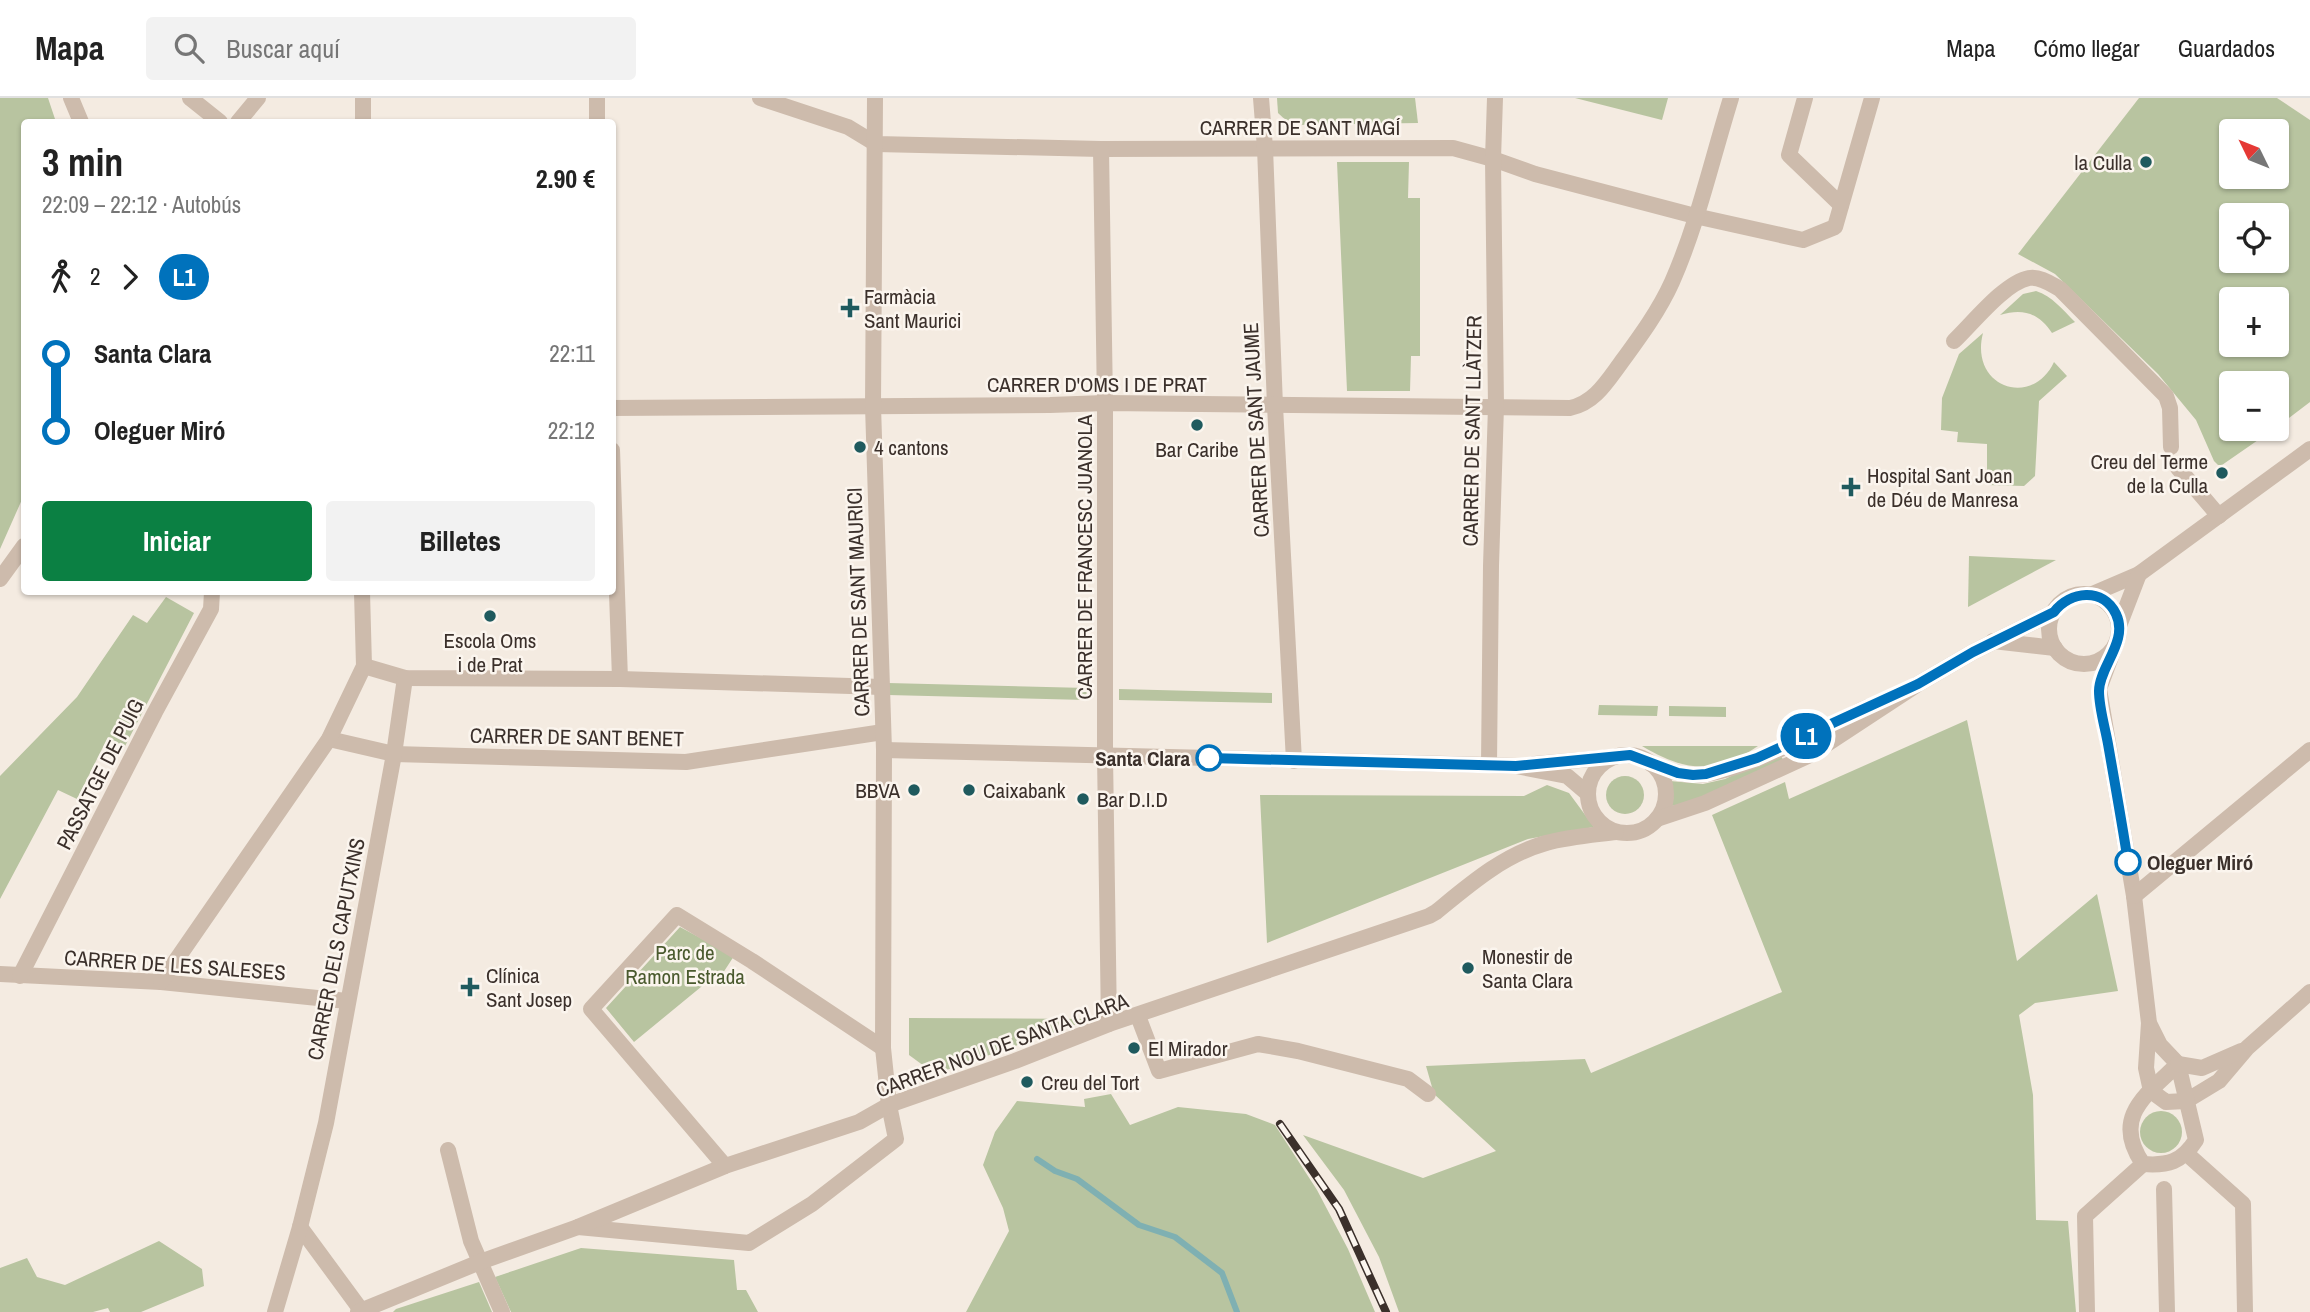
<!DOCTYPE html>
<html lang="es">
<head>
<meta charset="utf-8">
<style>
	:root { --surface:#fff; --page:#f2f2f2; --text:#222; --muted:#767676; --line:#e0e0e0; --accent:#0b8043 }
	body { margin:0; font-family:"Archivo Narrow",sans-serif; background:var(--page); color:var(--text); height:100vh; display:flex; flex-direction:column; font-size:26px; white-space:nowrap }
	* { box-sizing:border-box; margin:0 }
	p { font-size:23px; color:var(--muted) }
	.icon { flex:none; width:38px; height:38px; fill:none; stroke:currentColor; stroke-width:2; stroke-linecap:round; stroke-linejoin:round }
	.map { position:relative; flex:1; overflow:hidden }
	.details { position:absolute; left:21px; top:21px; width:595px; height:476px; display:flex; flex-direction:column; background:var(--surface); border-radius:7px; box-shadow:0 2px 5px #0004 }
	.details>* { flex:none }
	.badge { padding:0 14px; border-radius:23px; font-size:24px; line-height:46px }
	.needle { width:46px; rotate:313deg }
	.fabs { position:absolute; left:2219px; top:21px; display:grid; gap:14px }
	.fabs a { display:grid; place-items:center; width:70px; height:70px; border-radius:7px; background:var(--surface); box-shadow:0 2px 5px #0004; font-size:35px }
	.map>.badge { position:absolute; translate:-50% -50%; box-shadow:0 0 0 4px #fff }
	.legs { display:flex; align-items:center; gap:10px; height:77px; padding:0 21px; font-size:23px }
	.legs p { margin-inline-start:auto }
	.head { display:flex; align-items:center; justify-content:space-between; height:119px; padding:0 21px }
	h1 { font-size:38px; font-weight:700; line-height:52px }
	.button { display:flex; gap:14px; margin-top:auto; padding:14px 21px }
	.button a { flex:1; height:80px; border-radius:7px; background:var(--accent); color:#fff; font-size:28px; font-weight:700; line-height:80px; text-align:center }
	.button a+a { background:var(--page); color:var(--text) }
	ul { padding:0 21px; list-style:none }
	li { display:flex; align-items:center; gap:24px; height:77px; font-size:26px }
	li i { display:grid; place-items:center; width:10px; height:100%; margin:0 9px; background:currentColor }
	li i::after { content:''; width:18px; height:18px; margin:-9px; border:5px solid; border-radius:50%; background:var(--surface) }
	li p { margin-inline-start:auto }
	li:first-child i { background:linear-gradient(#0000 50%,currentColor 0) }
	li:last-child i { background:linear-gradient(currentColor 50%,#0000 0) }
	header { display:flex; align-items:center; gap:42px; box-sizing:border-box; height:98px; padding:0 35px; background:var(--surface); border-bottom:2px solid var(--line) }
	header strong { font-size:33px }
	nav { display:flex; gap:38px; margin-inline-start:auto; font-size:24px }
	.search { width:490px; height:63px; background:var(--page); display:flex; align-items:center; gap:18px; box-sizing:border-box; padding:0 24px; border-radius:7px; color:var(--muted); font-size:26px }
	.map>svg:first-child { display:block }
</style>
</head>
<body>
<header>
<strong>Mapa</strong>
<div class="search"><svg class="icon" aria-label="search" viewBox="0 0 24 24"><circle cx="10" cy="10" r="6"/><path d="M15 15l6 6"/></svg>Buscar aquí</div>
<nav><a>Mapa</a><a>Cómo llegar</a><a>Guardados</a></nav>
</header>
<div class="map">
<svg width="2310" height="1214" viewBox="0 0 2310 1214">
	<rect width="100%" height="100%" fill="#f4ebe1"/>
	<g fill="#b8c4a0" fill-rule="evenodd">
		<path d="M0,0H48L56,24H24V397L0,451Z"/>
		<path d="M1277,0H1415L1418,25L1291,27L1278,15Z"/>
		<path d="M1575,0H1668L1662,22Z"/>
		<path d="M2139,0H2277L2310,22V304L2277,329V285H2231V331H2274L2222,367H2218L2214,363L2196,322L2158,276L2055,176L2018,156ZM2231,33H2277V79H2231ZM2231,117H2277V163H2231ZM2231,201H2277V247H2231Z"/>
		<path d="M1337,64H1409L1408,100H1420V258H1411L1410,293H1347Z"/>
		<path d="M2036,193C2052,198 2063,212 2075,224L2052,235C2039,215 2023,210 2000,217L2023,196Z"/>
		<path d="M1983,235C1969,289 2032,311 2054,264L2067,278L2039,303L2035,378L2024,388L1987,387V346L1957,344L1958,334L1941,332L1942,300L1959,256Z"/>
		<path d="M1969,458L2056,462L1968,509Z"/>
		<path d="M166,499L194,515L124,650L108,639L77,701L58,692L0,801V678L77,599L133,517L147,525Z"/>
		<path d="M888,585L1087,590L1086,602L888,597Z"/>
		<path d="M1119,591L1272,595V605L1119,602Z"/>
		<path d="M1599,607L1658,608L1657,618L1598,617Z"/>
		<path d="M1669,608L1726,609V619L1669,618Z"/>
		<path d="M1967,622L2017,863L2097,796L2118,893L2035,905L2019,917L2033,997L2036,1122L2068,1123L2076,1214H1399L1379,1159L1344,1092L1303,1037L1423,1080L1496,1053L1434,996L1426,968L1585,961L1591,975L1782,894L1712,717L1785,684L1789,701Z"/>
		<path d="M1642,648H1758C1715,677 1686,674 1642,648Z"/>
		<path d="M1779,655L1784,663L1685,706L1671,708L1670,683L1703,686L1725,681Z"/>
		<circle cx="1625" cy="697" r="19"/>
		<path d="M1547,687L1569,695L1594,729L1528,741L1267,845L1260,697L1524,698Z"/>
		<path d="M680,829L734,858L721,878L718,875L634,944L606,910Z"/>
		<path d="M909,920L1092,921L935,976L909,957Z"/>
		<path d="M1111,996L1130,1027L1178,1009L1246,1016L1275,1027L1317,1092L1348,1151L1375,1214H966L1009,1133L1003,1110L983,1067L995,1034L1017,1003L1085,1009L1084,1001Z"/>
		<circle cx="2161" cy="1034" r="21"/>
		<path d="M159,1143L202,1171L204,1188L141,1214H110L108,1210L93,1214H0V1170L27,1160L37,1179L65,1187Z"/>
		<path d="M581,1150L734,1162L737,1192H746L758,1214H511L495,1179Z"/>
		<path d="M479,1184L492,1214H393L396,1211Z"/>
	</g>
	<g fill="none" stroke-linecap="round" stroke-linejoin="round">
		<path stroke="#7fb0b2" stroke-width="6" d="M1037,1061L1055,1073L1077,1081L1139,1127L1175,1139L1222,1175L1237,1214"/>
		<g stroke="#cdbbac" stroke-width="16">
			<path d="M71,0L81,24"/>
			<path d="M190,0L220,24"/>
			<path d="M597,0V24"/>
			<path d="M760,0L848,29L876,46L1101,51L1453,50L1493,61L1535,76L1695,118L1803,142L1835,129L1872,0"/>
			<path d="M1261,0L1265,50L1275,308L1294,663"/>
			<path d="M1805,0L1789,57L1841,107"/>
			<path d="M238,24L258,0"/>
			<path d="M363,24V0"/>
			<path d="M1101,51L1105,305V657L1109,926"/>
			<path d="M1954,243C1973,225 2004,185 2029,180C2040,178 2051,186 2060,191L2166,298L2170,310L2171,349"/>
			<path d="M612,310L1050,307L1105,305L1570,310C1594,305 1606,285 1620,266C1639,240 1659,213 1672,184C1698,125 1712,61 1731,0"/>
			<path d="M612,352L620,581"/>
			<path d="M2178,370L2219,418"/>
			<path d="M0,481L24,448"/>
			<circle cx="2084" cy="531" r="35"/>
			<path d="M2090,497L2139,476L2310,351"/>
			<path d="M2119,528L2139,476"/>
			<path d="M1993,543L2055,550"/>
			<path d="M2115,548L2099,591L2134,798L2149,925L2146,970L2151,993L2166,1004L2186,1003L2219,983L2247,950L2310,894"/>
			<path d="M364,568L405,580L620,581L882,589"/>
			<path d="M329,641L394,656L686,664L883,634"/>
			<path d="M884,652L1489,667L1516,668L1567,678L1587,695"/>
			<circle cx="1627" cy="696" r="39"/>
			<path d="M1535,666L1614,659"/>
			<path d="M1651,666C1664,670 1678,677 1692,677C1738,678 1825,629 1868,609"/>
			<path d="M1489,667L1491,468L1496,308L1493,61L1495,0"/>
			<path d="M1657,721L1705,705L1810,657L1918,586L1973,554L2054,514"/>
			<path d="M2134,798L2310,652"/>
			<path d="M0,876L161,884L347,903"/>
			<path d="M20,878L155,614L211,511L212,494"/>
			<path d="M161,884L329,641L364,568L362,494"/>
			<path d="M1138,918L1159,973L1258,946L1298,953L1408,981L1428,996"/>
			<path d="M2150,927L2160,947L2178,966L2196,1042C2182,1064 2168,1068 2143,1066C2111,1019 2146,997 2178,966"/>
			<path d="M2178,966L2202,970L2241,953"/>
			<path d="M448,1052L471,1143L502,1214"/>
			<path d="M2187,1056L2243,1106L2245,1214"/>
			<path d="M725,1068L591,911L677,817L752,863L883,950"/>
			<path d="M2164,1091L2167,1214"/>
			<path d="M300,1129L361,1212"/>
			<path d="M578,1129L749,1145L812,1106L896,1041L889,1007L883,950L884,652L873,308L875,0"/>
			<path d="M275,1214L300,1129L326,1025L394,656L405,580"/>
			<path d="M358,1214L480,1164L578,1129L725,1068L859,1024L889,1007L1015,963L1109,926L1429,818L1436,814C1469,787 1503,757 1546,745C1568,739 1593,737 1616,734"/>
			<path d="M2087,1214L2085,1118L2143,1066"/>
		</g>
		<defs>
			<path id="rail" d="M1280,1026L1339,1111L1386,1214"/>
		</defs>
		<use href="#rail" stroke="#3b302b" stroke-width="8"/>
		<use href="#rail" stroke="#fbf5ee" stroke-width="5" stroke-dasharray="16" stroke-linecap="butt"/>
	</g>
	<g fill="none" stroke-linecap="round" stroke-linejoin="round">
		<defs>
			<path id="line-1" d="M1209,660L1516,668L1630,657L1678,675L1693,677L1706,676L1757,660L1918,586L1973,554L2054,514C2070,493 2103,489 2116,516C2129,543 2099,569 2099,593C2099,610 2105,629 2108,646C2115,686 2122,725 2128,764"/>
		</defs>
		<use href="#line-1" stroke="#fff" stroke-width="16"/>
		<use href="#line-1" stroke="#0072bc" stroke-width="10"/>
	</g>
	<g fill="#1f5a5e" stroke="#fbf5ee" stroke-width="2.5">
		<circle cx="2146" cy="64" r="7"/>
		<path d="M846.5 199.5h7v7h7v7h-7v7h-7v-7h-7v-7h7z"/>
		<circle cx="1197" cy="327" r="7"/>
		<circle cx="860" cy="349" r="7"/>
		<circle cx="2222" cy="375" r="7"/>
		<path d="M1847.5 378.5h7v7h7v7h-7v7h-7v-7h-7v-7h7z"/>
		<circle cx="490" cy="518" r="7"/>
		<circle cx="914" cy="692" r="7"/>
		<circle cx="969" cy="692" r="7"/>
		<circle cx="1083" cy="701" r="7"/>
		<circle cx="1468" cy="870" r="7"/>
		<path d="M466.5 878.5h7v7h7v7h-7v7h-7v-7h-7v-7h7z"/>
		<circle cx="1134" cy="950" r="7"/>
		<circle cx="1027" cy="984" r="7"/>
	</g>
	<g fill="#fff" stroke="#0072bc" stroke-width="3.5">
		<circle cx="1209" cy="660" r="12"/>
		<circle cx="2128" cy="764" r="12"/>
	</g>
	<g text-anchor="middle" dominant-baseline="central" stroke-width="5" stroke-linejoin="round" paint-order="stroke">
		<g font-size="21" fill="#3b302b" stroke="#fbf5ee">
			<text x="1300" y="29">CARRER DE SANT MAGÍ</text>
			<text x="1097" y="286">CARRER D'OMS I DE PRAT</text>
			<text transform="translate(1256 332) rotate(-93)">CARRER DE SANT JAUME</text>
			<text transform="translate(1472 333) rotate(-89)">CARRER DE SANT LLÀTZER</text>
			<text transform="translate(1084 459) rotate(-90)">CARRER DE FRANCESC JUANOLA</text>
			<text transform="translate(858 504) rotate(-92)">CARRER DE SANT MAURICI</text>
			<text transform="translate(577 639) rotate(1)">CARRER DE SANT BENET</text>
			<text transform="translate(100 676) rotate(-63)">PASSATGE DE PUIG</text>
			<text transform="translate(336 851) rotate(-79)">CARRER DELS CAPUTXINS</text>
			<text transform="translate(175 867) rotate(4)">CARRER DE LES SALESES</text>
			<text transform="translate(1002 947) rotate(-20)">CARRER NOU DE SANTA CLARA</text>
		</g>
		<g font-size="21" fill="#3b302b" stroke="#fbf5ee" text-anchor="start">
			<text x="2132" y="64" text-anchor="end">la Culla</text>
			<text x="864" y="198">Farmàcia<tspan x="864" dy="24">Sant Maurici</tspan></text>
			<text x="874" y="349">4 cantons</text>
			<text x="1197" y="351" text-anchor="middle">Bar Caribe</text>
			<text x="2208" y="363" text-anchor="end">Creu del Terme<tspan x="2208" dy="24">de la Culla</tspan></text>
			<text x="1867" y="377">Hospital Sant Joan<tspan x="1867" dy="24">de Déu de Manresa</tspan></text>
			<text x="490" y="542" text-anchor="middle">Escola Oms<tspan x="490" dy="24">i de Prat</tspan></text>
			<text x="900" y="692" text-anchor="end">BBVA</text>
			<text x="983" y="692">Caixabank</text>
			<text x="1097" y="701">Bar D.I.D</text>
			<text x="1482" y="858">Monestir de<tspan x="1482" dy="24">Santa Clara</tspan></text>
			<text x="486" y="877">Clínica<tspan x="486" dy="24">Sant Josep</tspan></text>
			<text x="1148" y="950">El Mirador</text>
			<text x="1041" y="984">Creu del Tort</text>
		</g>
		<g font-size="21" font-weight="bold" fill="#3b302b" stroke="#fbf5ee" text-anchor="end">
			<text x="1190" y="660">Santa Clara</text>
			<text x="2147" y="764" text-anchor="start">Oleguer Miró</text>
		</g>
		<g font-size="21" fill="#4a5a2e" stroke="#fbf5ee">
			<text x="685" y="854">Parc de<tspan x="685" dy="24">Ramon Estrada</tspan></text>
		</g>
	</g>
</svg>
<div class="fabs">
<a><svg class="needle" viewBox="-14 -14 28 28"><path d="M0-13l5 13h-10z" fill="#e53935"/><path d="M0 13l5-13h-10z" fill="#767676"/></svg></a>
<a><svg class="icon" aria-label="locate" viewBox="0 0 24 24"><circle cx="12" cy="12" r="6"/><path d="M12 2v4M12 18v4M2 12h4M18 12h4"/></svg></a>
<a>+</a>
<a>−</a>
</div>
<b class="badge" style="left:1806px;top:638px;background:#0072bc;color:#fff">L1</b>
<section class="details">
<div class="head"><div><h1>3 min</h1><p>22:09 – 22:12 · Autobús</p></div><b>2.90 €</b></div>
<div class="legs"><svg class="icon" aria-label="walk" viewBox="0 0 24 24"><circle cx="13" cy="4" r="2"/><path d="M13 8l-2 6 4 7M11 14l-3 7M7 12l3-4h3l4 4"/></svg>2<svg class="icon" aria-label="forward" viewBox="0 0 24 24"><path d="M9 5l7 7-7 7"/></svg><b class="badge" style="background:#0072bc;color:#fff">L1</b></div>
<ul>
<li><i style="color:#0072bc"></i><b>Santa Clara</b><p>22:11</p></li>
<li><i style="color:#0072bc"></i><b>Oleguer Miró</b><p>22:12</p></li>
</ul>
<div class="button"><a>Iniciar</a><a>Billetes</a></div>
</section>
</div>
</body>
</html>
